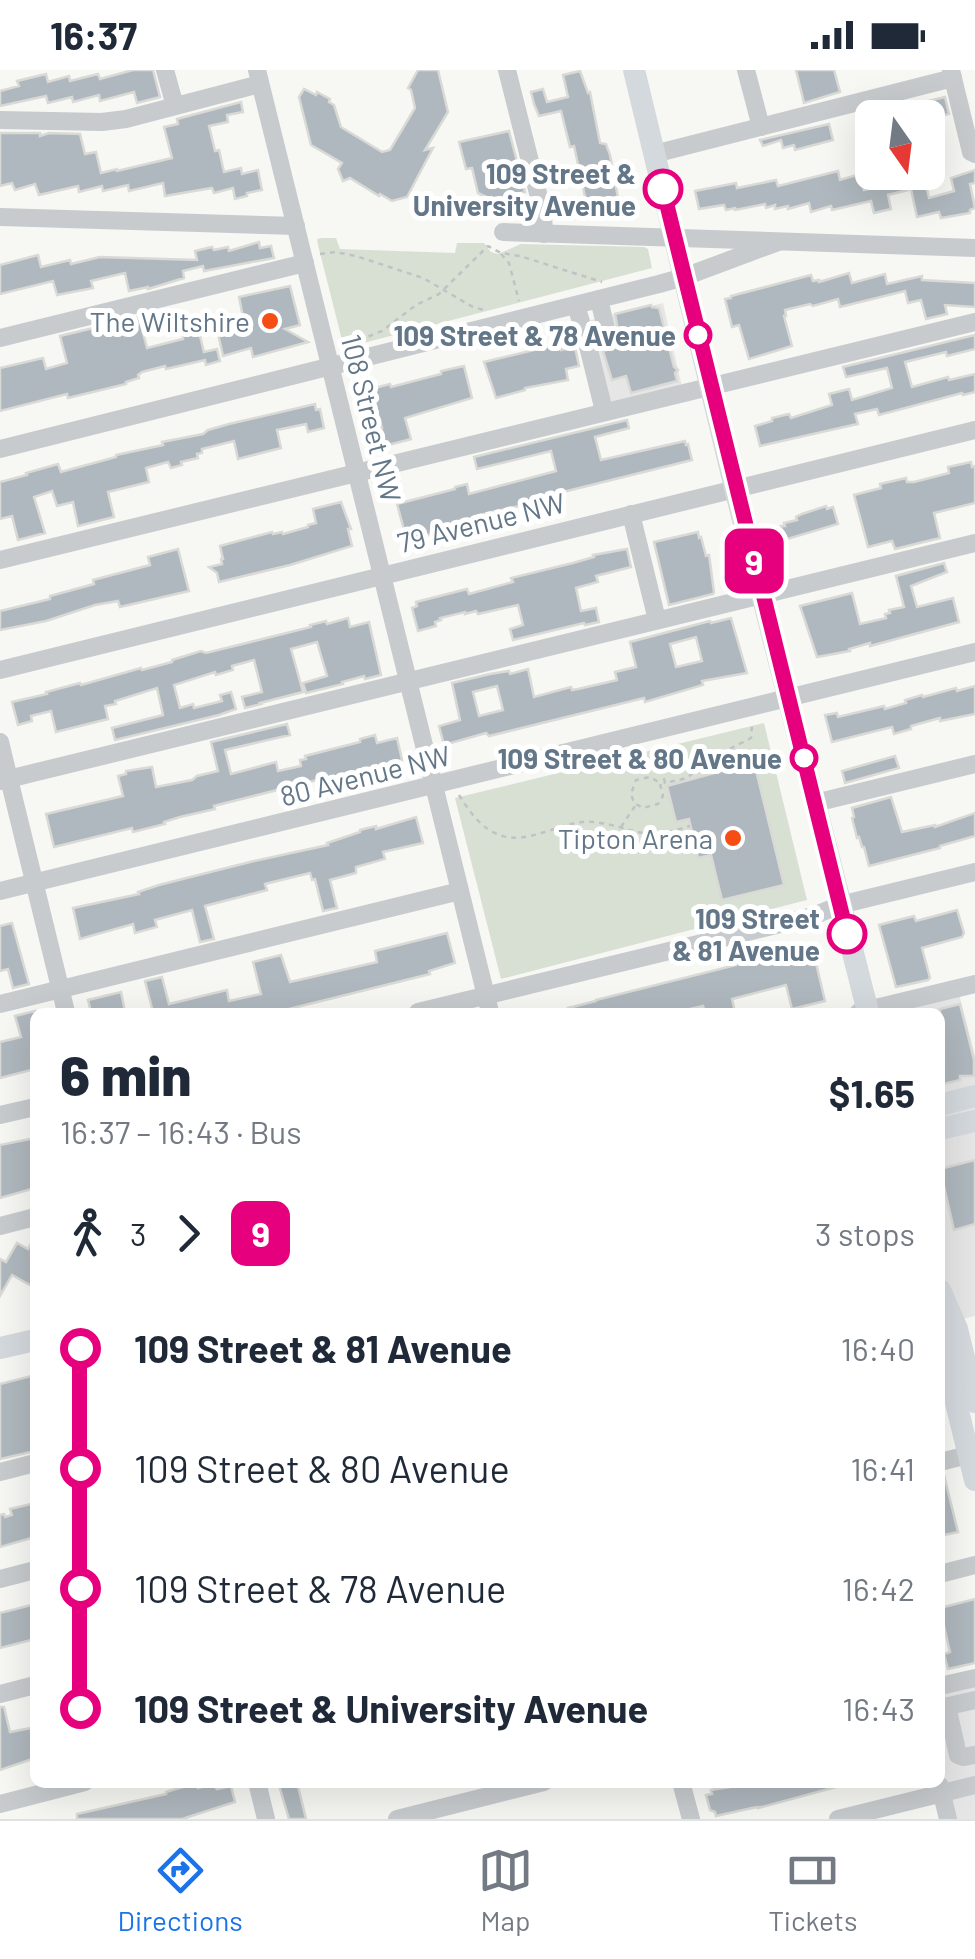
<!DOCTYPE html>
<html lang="en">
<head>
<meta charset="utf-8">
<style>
	:root { --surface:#fff; --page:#f2f2f3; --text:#1f2937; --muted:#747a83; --line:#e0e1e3; --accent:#1a73e8 }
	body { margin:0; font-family:Barlow,sans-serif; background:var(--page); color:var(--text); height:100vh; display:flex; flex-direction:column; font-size:38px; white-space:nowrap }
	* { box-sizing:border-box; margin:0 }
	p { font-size:32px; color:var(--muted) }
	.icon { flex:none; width:55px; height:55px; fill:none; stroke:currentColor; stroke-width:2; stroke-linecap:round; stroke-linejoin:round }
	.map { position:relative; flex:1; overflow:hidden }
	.panel { position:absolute; left:30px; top:938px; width:915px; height:780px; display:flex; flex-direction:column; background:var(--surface); border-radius:15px; box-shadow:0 10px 40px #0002 }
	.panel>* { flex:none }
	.badge { padding:0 20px; border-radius:15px; font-size:35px; line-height:65px }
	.needle { width:65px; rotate:166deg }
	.fabs { position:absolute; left:855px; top:30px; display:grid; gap:20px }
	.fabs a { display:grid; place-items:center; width:90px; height:90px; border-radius:15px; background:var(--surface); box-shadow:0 10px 40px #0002; font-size:50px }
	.map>.badge { position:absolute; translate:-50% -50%; box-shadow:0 0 0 5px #fff }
	.legs { display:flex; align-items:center; gap:15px; height:110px; padding:0 30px; font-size:32px }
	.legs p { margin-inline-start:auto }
	.headline { display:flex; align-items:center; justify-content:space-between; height:170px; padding:0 30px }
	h1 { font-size:55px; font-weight:800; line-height:75px }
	ul { padding:0 30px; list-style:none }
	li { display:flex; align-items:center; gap:35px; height:120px; font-size:38px }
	li i { display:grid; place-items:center; width:15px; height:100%; margin:0 12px; background:currentColor }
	li i::after { content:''; width:25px; height:25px; margin:-12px; border:8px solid; border-radius:50%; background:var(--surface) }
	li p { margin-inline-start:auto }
	li:first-child i { background:linear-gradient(#0000 50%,currentColor 0) }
	li:last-child i { background:linear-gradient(currentColor 50%,#0000 0) }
	.status { display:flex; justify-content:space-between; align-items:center; height:70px; padding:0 50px; background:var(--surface); direction:ltr }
	.status svg { height:28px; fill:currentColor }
	.tabs { display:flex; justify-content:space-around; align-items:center; height:140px; border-top:2px solid var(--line); background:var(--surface); font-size:28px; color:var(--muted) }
	.tabs a { display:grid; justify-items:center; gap:5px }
	.tabs .selected { color:var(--accent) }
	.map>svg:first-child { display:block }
</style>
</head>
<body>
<div class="status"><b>16:37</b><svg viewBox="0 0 49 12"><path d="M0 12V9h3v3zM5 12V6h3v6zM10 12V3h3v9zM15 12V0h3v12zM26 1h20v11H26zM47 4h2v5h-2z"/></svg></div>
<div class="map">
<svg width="975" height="1749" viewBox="0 0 975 1749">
	<rect width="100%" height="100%" fill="#f7f7f4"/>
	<g fill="#e5e6e5">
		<path d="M663,233L682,317L599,337L578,253Z"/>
		<path d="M959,924L975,986V1246L940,1254V942H898L897,939Z"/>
		<path d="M975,1614V1749H944L940,1712V1624Z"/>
	</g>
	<g fill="#d8e0d4">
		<path d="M322,168H336L340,179L455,183L457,173H484L491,182L498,184L521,174L644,177L648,179L652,198L344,278L318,175L317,169Z"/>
		<path d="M764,653L807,830L501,909L455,728Z"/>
	</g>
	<g fill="#afb8be" stroke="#d9d9d6" stroke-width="2.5" fill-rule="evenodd">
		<path d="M133,0H153L160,27L137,33L134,22L100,31L99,25L73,32L72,27L48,33L46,26L0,36V21L19,16L17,11L46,4L48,12L69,6L70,11L98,4L100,9Z"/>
		<path d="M418,0H438L448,42L425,80L433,78L407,127L392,131L380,124L379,126L350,108L343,111L338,99L342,93L311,75L299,27L304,19L316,25L317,22L330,29L329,32L334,35L341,57L382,82L390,80L415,38L411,20L408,18Z"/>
		<path d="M796,0H834L840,22L804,33Z"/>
		<path d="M580,1L588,23L590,22L600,73L606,74L610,85L619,133L599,138L598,133L587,136L574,76L570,77L561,41L539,46L534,34L531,22L543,19L547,32L568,27L563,5Z"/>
		<path d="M945,27L949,44L928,50V48H875L874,44Z"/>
		<path d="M241,32L243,42L227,45L228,52L209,56L215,81L219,80L224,102L241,98L242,104L258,100L262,120L247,123V126L235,129L233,118L214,123L212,118L165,126L163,113L129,121L128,115L103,121L102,116L79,122L78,116L39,125L35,114L15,120L12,113L0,116V63H40V66L49,63L80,64L85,84L96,82L101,103L117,99V101L172,88L164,57L178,54L177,49Z"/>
		<path d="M829,54L833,70L795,80L794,75L783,78L781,70L763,76L760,70Z"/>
		<path d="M509,61L525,122L493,130L478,123L472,98L466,99L459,72Z"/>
		<path d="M975,100V113L970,114L975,138L970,140V143L941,148L939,142L917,147L911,119L926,115L929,128L954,121L951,108Z"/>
		<path d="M838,101L840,110L860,104L864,120L889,114L886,102H903L908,120L888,125L891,139L874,143L871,131L832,140L831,136L811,142L809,133L788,139V136L775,139V135L766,138L765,134L735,140V138L726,140L724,135L699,139L695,121L736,113L737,118L776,110L778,116Z"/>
		<path d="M259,172L260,178L271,176L274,188L204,201L203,196L183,201L184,208L148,219V217L129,221L125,203L91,211L93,218L57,225L53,211L0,224V195L38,185L41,197L70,190L71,194L100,187L197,190L195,181L212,177L214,180L228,177L229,181Z"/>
		<path d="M849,203L852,213L885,204L887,214L922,206V210L975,213V237L945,235L947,244L926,249L921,230L908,233L905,221L840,237L838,229L813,236L810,234L785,240L786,246H784L792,276L749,289L739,255L732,257L725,229L731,228V226L811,205L813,211L819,210V212Z"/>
		<path d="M290,216L300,255L285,259L308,272L253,287L251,278L223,286L217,259L241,252L240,248L243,247L239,227Z"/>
		<path d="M651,235L652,237L659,238L674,297L678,300L675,303L677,311L631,323L626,306L612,310L603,281L616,277L620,271L615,244Z"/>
		<path d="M139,247L147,278L183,269V266L199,262L204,282L217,279L220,291L206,295L205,290L166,299L165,296L142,302L138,305L139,308L126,312V314L68,328L67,324L0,341V298L43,288L46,299L67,293L60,266Z"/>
		<path d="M975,265V279L947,286L946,282L905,292L912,317L948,307L949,310L975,304V322L963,325L962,323L879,345L877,339L855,344L858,354L853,355L760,376L755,356L772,351V348L789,344L791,348L832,335L829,324L849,319L852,330L892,318L887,298L846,307L843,297Z"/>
		<path d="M559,274L561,280L575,277L579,296L566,299L568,310L525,318V320L496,328L484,292Z"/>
		<path d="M464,296L472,328L405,348L411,369L385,376L380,358H382L371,319L390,314L391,317L441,304V301Z"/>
		<path d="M315,334L316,340L320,339L324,358L308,362L306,354L277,360L281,378L238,389L234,371L202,379V383L197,384L198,388L181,392L182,395L171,398L168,392L146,398L149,412L108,422L114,447L78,456L73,432L57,436L52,421L34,427L45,463L18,470L12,446L0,449V412L27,405L26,403L58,394L61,402L116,387V385L163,375L162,372L203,364L208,360L229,354Z"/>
		<path d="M627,350L629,358L595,367L601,390L685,371L686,375L688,374L692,390L567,421L554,425L549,429L475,446L477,452L475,453L407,471L397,434L455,419V417L467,414L469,424L556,401L551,381L477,399L474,387Z"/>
		<path d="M971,392L972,397L975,396V433L934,443L940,468L895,479L892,471L868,477L854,425L881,418L880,414L906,408L907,412H914L949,403L948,397Z"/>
		<path d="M341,432L351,459H348L352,476L290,495L219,512L217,503L209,497L222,494L221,489H223L220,476L272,462L273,464L282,462L283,464L308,457V455L316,453L313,439Z"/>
		<path d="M826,436L827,439L833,437L838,454L784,470L781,456H785L784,453L797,450L796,447L802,444Z"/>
		<path d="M698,462L699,468L701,467L706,486L709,485L714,522L713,524L669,535L654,472Z"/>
		<path d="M178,479L189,521L120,537L118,531L95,535L46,551L0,560V541L50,529V526L94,514L93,510L150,495L148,487Z"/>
		<path d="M627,479L631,497L596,506L598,512L576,518L581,541L596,538L599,552L585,555L584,553L513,570L510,559L523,555L518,535L478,544L476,541L465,544V542L440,548L441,550L435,552L436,556L418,561L412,538L417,536L416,532L467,519L469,524L513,512L511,508L573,493L594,487L593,485Z"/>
		<path d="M944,493L947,502L911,516L917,537L953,528L959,552L870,576V573L849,579L850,581L817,587L800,536L852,523L860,554L886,548L885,544L890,543L889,540L904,537L896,506Z"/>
		<path d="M348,548L350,557L369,552L381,605L365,609L364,606L342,612L343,614L306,623L303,613L327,606L317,572L291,579L303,622L260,633L261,634L245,638L242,627L262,622L254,590L232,596L233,600L216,605L215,602L174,615L180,638L193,634L194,638L222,631L220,625L231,622L236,639L219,645L115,670L112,658L163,645L157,618L115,631L116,634L105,636L108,649L56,662L51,641L31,646L32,651L18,655L12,632L47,624L46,622L80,613L81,615L141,598L142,600L172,592V590L201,581L206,583L311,557L310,555L326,551L327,554Z"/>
		<path d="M731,548L747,603L702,611L703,615L645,632L644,628L489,666L486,663L444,675L439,656L460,650L452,613L490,604L509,601L510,604L528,599L534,627L571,617L572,620L578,619L617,610L615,602L636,597L630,572L710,551L711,553ZM696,567L702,591L676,597L670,574ZM497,616L503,640L479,646L473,622Z"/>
		<path d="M975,616V644L940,651V648L911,656V659L894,664L892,657L832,672L825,645L837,643L838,647L884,636L885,639L906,633L905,630L922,625L923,627L956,618L957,621Z"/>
		<path d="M287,654L290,665L225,680L231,704L276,692L278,701L301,696L300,690L306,689L305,686L360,672V669L375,665L377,673L397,668L402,690L383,697L317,710L214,736L215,739L180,747L164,752L165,754L133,762L132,758L54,777L46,744L123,726L118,706L126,704V701L152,697L156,717L192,710L197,706L218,701L211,672Z"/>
		<path d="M895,686L899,698L845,713L842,701Z"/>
		<path d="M754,692L784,815L722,830L711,785L698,788L689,749L676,752L667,716Z"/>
		<path d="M891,727L902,762L935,755V757L975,743V766L940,776V778L869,796L864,777H862L859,767L857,768L852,748L854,747L852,738Z"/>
		<path d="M416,747L423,773L383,782L385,789L356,797V803L330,810L337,838L323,841L315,809L312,810L310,803L265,814L267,820L205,836L214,869L200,872L192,840L155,850L157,857L135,863L133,854L80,869L73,838L139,824L138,822L159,815L254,791L328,775L327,773L360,762V760L376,756V759Z"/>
		<path d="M957,840L964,863L962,867L922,878L930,908L928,910L896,917L879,855L914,846L916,851Z"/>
		<path d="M12,853L29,914L13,918L8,899L0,901V856Z"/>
		<path d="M447,863L455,893L429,901L430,904L277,942H153L145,911L162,907L169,934L227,920L229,931L261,924L253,892L281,885L290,912L377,892L375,881Z"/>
		<path d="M812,876L825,931L792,939L786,915L732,929L735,942H705L703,936L677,942H569L568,938L596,931V930Z"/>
		<path d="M121,922L125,942H91L88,930Z"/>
		<path d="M960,934L974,990V1006H960V1010L940,1015V939Z"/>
		<path d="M35,941V999L0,1008V972L21,967L15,946Z"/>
		<path d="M35,1068V1118L0,1128V1075Z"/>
		<path d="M975,1090V1154L954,1160L940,1099Z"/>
		<path d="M35,1166V1218L12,1205L0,1226V1189L6,1192L17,1173L28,1179Z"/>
		<path d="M35,1305V1381L0,1389V1314Z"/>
		<path d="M940,1405H944L958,1462L940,1466Z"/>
		<path d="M35,1433V1467L0,1477V1445L4,1444L5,1447L12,1445L10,1439Z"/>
		<path d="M975,1529V1593L948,1599L944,1584L950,1582L944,1556L940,1558V1538Z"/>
		<path d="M35,1534V1569L0,1578V1543Z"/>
		<path d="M0,1637H4L10,1662L31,1658L32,1661L35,1660V1688L0,1700Z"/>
		<path d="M278,1712H297L306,1749H289Z"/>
		<path d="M762,1712H836V1717L758,1738V1737L752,1738L716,1746L715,1742L710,1740L706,1725L712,1724L711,1720Z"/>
		<path d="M196,1713L198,1718L213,1714L217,1719L231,1716L235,1732L182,1749H77V1744L166,1724V1722Z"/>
	</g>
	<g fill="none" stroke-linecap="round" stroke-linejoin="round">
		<g stroke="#c0c3c5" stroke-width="2.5" stroke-dasharray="5 5" stroke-linecap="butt">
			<path d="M320,184L335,182L356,186L423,208L473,237L484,240"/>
			<path d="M501,184L509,193L519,231"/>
			<path d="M350,274L382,261L416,235L439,224L488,176L501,183L520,186L602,212"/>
			<path d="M657,679L665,713L687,708L708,690L751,668L752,655"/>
			<path d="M660,714L663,726L658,734L643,738L634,733L631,724L636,710L650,707L662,714"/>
			<path d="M459,725C469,741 480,757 497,764C524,776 555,755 582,752C606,750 628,762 651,764C663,765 678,759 690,756"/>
			<path d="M621,757L635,736"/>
		</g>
		<g stroke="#c7cbce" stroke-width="18">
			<path d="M165,0L175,36"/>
			<path d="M257,0L490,942"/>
			<path d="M507,0L543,143L544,164"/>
			<path d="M746,0L761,57"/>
			<path d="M951,0L971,82L975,84"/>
			<path d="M0,50L102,52L126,49L260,14"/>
			<path d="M654,84L953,8"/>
			<path d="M0,147L296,156"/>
			<path d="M503,162L975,178"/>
			<path d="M576,235L587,272L608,267L599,229"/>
			<path d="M0,268L305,193"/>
			<path d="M587,272L604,341"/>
			<path d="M0,379L659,214L684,207L778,172"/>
			<path d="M631,444L657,550"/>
			<path d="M0,490L975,252"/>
			<path d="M0,600L975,360"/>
			<path d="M0,672L66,942"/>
			<path d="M0,711L975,473"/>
			<path d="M815,733L975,694"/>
			<path d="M0,821L975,582"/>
			<path d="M0,934L460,821"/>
			<path d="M418,942L813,846L840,835L975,802"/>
			<path d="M859,942L975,914"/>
			<path d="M0,1045L35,1037"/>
			<path d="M0,1156L35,1147"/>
			<path d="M940,1392L968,1385"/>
			<path d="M0,1402L35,1393"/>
			<path d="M940,1504L975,1495"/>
			<path d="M0,1509L35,1500"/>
			<path d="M940,1616L975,1608"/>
			<path d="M0,1624L35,1615"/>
			<path d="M947,1636L958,1685L963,1687L975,1685"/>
			<path d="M940,1638L975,1630"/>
			<path d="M257,1712L266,1749"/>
			<path d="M681,1712L691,1749"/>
			<path d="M940,1716L948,1749"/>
			<path d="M0,1734L85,1712"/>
			<path d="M397,1749L544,1712"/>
			<path d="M838,1749L975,1715"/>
		</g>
		<g stroke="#d4d9de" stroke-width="22">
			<path d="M634,0L735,418L868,942"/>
			<path d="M940,1035L975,1026"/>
			<path d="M940,1059L975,1051"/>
			<path d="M940,1220L957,1259L975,1332"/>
			<path d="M940,1268L975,1410"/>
			<path d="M0,1278L35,1270"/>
		</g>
	</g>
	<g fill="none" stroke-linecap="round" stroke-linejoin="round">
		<defs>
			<path id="line-1" d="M663,119L847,864"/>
		</defs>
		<use href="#line-1" stroke="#fff" stroke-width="22"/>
		<use href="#line-1" stroke="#e6007e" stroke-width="15"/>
	</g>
	<g fill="#fff" stroke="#e6007e" stroke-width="5">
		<circle cx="663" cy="119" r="18"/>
		<circle cx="698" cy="265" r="12"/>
		<circle cx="804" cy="688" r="12"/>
		<circle cx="847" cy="864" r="18"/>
	</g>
	<g fill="#f64d15" stroke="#fff" stroke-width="4">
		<circle cx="270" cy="251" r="10"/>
		<circle cx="733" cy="768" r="10"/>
	</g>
	<g text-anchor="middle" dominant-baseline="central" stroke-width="10" stroke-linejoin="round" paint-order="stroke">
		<g font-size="28" font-weight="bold" fill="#637788" stroke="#fff" text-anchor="end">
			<text x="636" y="103">109 Street &amp;<tspan x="636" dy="32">University Avenue</tspan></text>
			<text x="676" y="265">109 Street &amp; 78 Avenue</text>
			<text x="782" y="688">109 Street &amp; 80 Avenue</text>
			<text x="820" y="848">109 Street<tspan x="820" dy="32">&amp; 81 Avenue</tspan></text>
		</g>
		<g font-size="28" fill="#637788" stroke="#fff" text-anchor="end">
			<text x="250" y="251">The Wiltshire</text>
			<text x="713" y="768">Tipton Arena</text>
		</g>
		<g font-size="28" fill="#637788" stroke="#fff">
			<text transform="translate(372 348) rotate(76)">108 Street NW</text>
			<text transform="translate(481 452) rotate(-14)">79 Avenue NW</text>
			<text transform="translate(365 705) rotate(-14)">80 Avenue NW</text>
		</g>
	</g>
</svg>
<div class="fabs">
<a><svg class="needle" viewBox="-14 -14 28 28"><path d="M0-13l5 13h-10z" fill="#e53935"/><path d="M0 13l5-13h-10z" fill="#747a83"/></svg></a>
</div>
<b class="badge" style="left:754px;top:491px;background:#e6007e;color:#fff">9</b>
<section class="panel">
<div class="headline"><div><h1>6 min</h1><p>16:37 – 16:43 · Bus</p></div><b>$1.65</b></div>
<div class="legs"><svg class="icon" aria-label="walk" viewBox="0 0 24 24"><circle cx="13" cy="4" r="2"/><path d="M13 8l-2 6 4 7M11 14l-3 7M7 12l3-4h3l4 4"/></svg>3<svg class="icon" aria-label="forward" viewBox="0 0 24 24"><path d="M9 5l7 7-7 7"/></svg><b class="badge" style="background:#e6007e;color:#fff">9</b><p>3 stops</p></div>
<ul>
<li><i style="color:#e6007e"></i><b>109 Street &amp; 81 Avenue</b><p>16:40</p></li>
<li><i style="color:#e6007e"></i><span>109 Street &amp; 80 Avenue</span><p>16:41</p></li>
<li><i style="color:#e6007e"></i><span>109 Street &amp; 78 Avenue</span><p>16:42</p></li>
<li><i style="color:#e6007e"></i><b>109 Street &amp; University Avenue</b><p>16:43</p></li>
</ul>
</section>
</div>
<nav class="tabs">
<a class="selected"><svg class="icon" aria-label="directions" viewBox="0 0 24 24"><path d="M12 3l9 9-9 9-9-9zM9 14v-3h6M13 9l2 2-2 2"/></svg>Directions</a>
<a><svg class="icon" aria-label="map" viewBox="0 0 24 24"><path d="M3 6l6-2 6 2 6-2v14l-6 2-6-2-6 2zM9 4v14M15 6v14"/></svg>Map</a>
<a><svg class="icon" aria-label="tickets" viewBox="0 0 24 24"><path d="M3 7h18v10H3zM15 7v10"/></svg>Tickets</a>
</nav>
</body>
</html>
